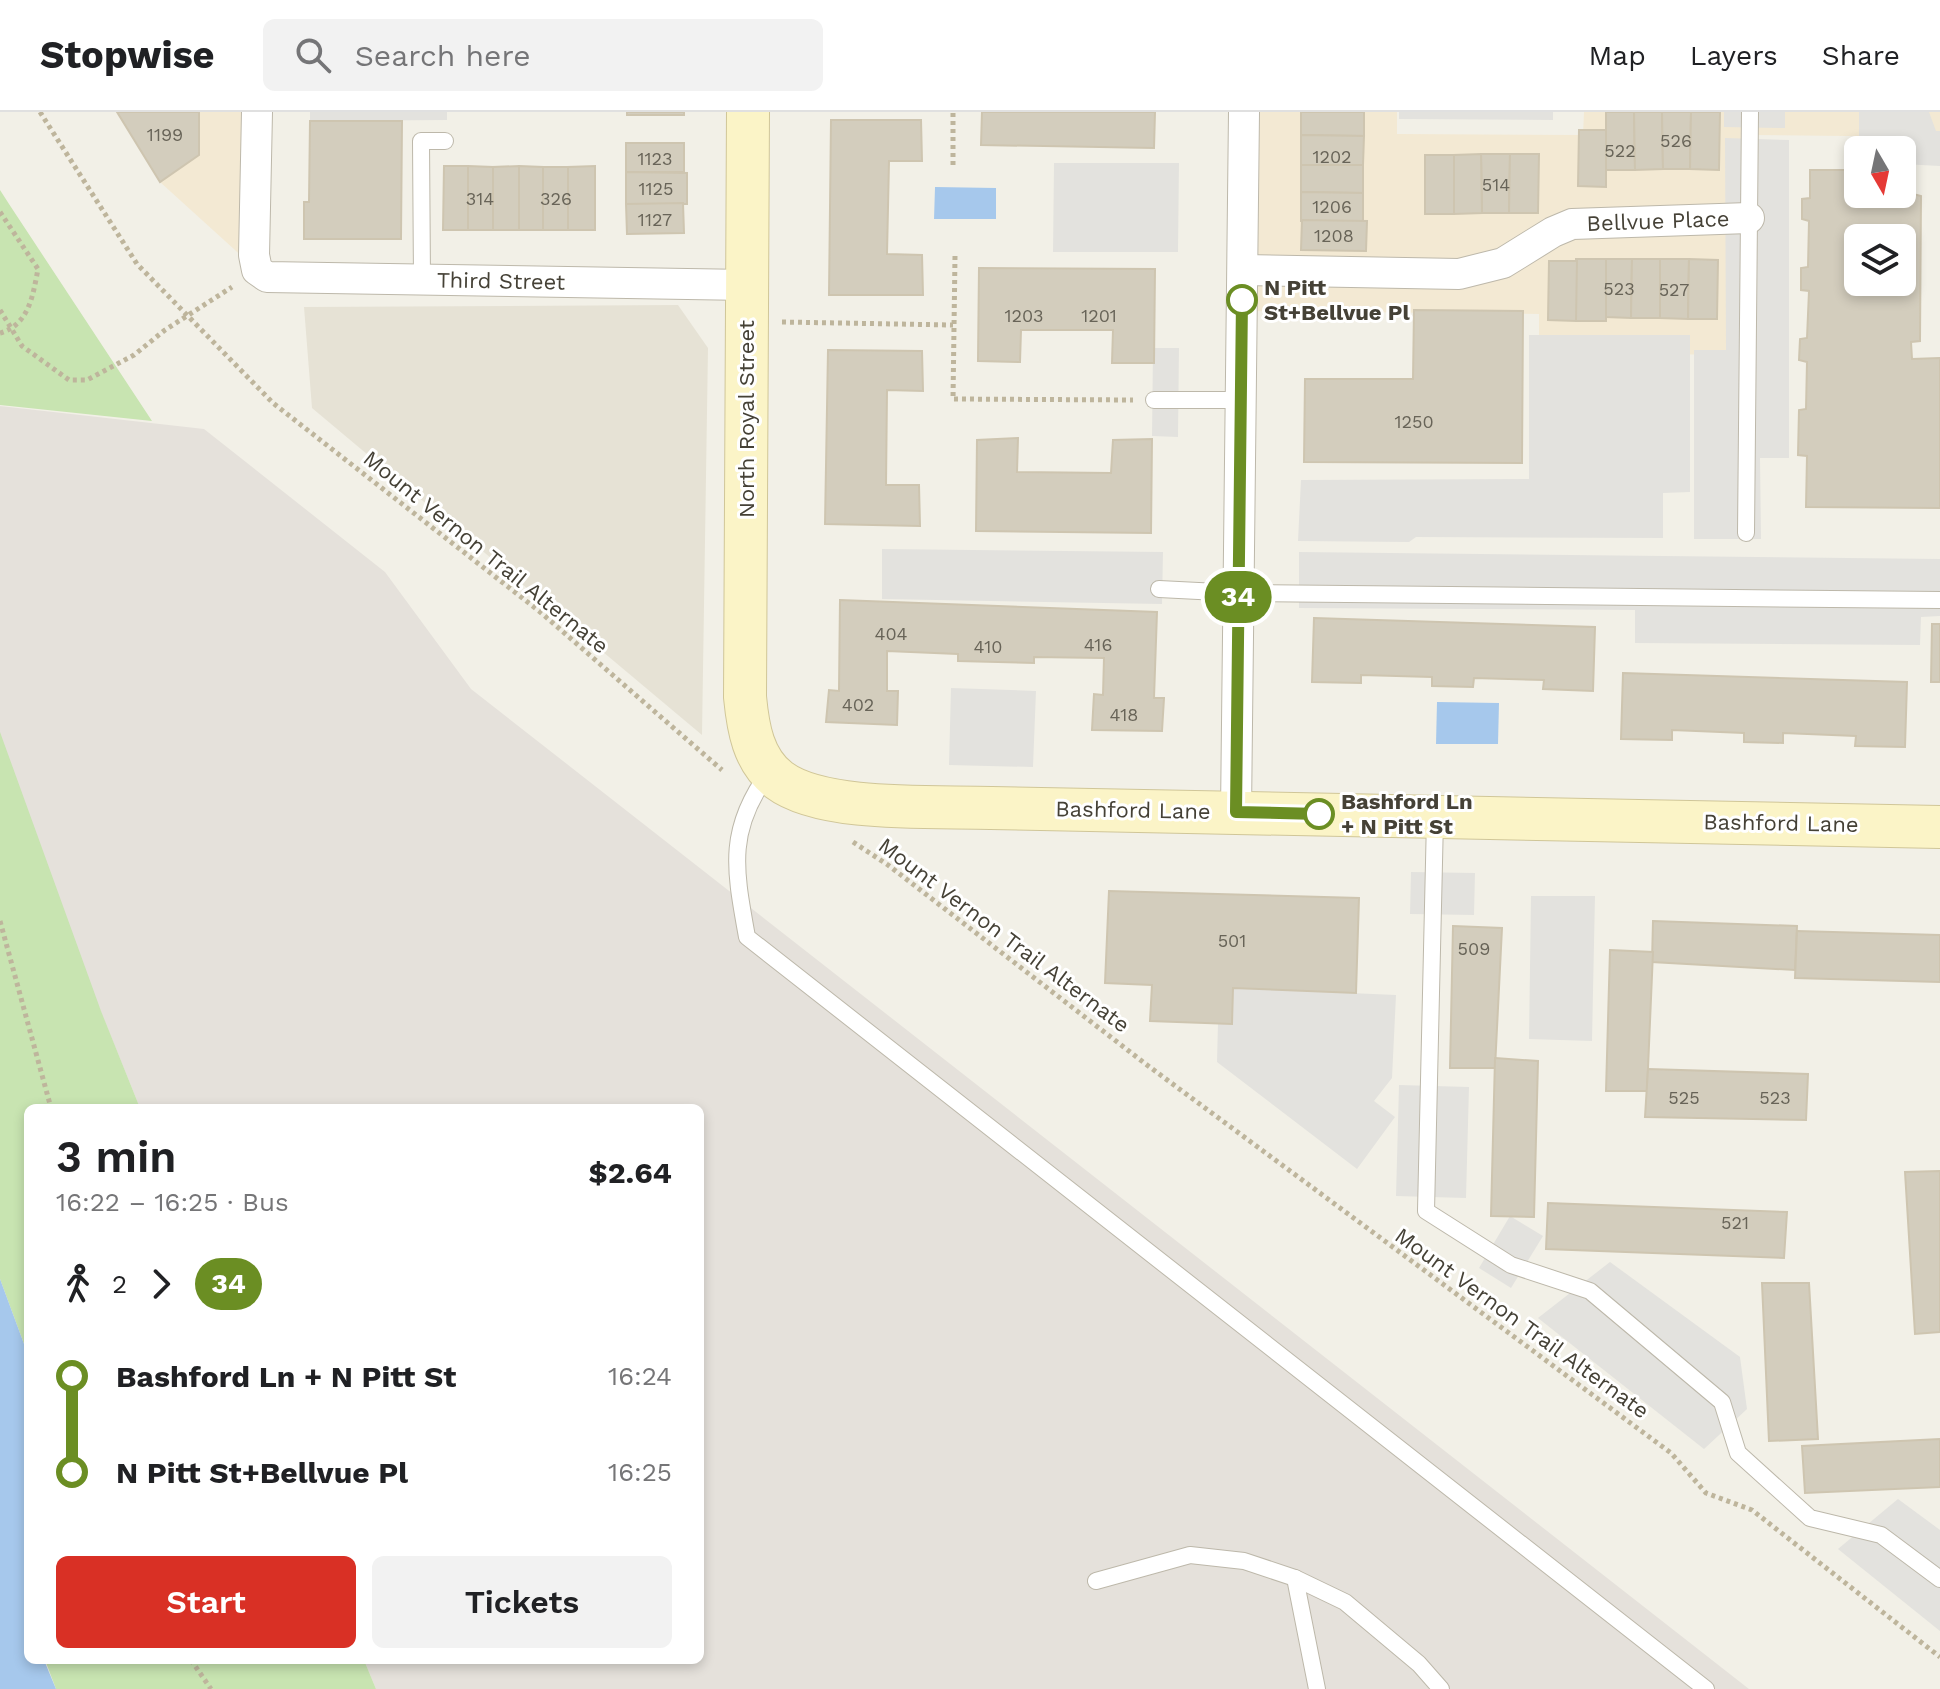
<!DOCTYPE html>
<html lang="en">
<head>
<meta charset="utf-8">
<style>
	:root { --surface:#fff; --page:#f2f2f2; --text:#202124; --muted:#757577; --line:#e0e0e0; --accent:#d93025 }
	body { margin:0; font-family:"Work Sans",sans-serif; background:var(--page); color:var(--text); height:100vh; display:flex; flex-direction:column; font-size:30px; white-space:nowrap }
	* { box-sizing:border-box; margin:0 }
	p { font-size:26px; color:var(--muted) }
	.icon { flex:none; width:44px; height:44px; fill:none; stroke:currentColor; stroke-width:2; stroke-linecap:round; stroke-linejoin:round }
	.map { position:relative; flex:1; overflow:hidden }
	.drawer { position:absolute; left:24px; top:992px; width:680px; height:560px; display:flex; flex-direction:column; background:var(--surface); border-radius:12px; box-shadow:0 4px 12px #0003 }
	.drawer>* { flex:none }
	.badge { padding:0 16px; border-radius:26px; font-size:28px; line-height:52px }
	.needle { width:52px; rotate:171deg }
	.fabs { position:absolute; left:1844px; top:24px; display:grid; gap:16px }
	.fabs a { display:grid; place-items:center; width:72px; height:72px; border-radius:12px; background:var(--surface); box-shadow:0 4px 12px #0003; font-size:40px }
	.map>.badge { position:absolute; translate:-50% -50%; box-shadow:0 0 0 4px #fff }
	.legs { display:flex; align-items:center; gap:12px; height:88px; padding:0 32px; font-size:26px }
	.legs p { margin-inline-start:auto }
	.overview { display:flex; align-items:center; justify-content:space-between; height:136px; padding:0 32px }
	h1 { font-size:44px; font-weight:600; line-height:60px }
	.action { display:flex; gap:16px; margin-top:auto; padding:16px 32px }
	.action a { flex:1; height:92px; border-radius:12px; background:var(--accent); color:#fff; font-size:32px; font-weight:600; line-height:92px; text-align:center }
	.action a+a { background:var(--page); color:var(--text) }
	ul { padding:0 32px; list-style:none }
	li { display:flex; align-items:center; gap:28px; height:96px; font-size:30px }
	li i { display:grid; place-items:center; width:12px; height:100%; margin:0 10px; background:currentColor }
	li i::after { content:''; width:20px; height:20px; margin:-10px; border:6px solid; border-radius:50%; background:var(--surface) }
	li p { margin-inline-start:auto }
	li:first-child i { background:linear-gradient(#0000 50%,currentColor 0) }
	li:last-child i { background:linear-gradient(currentColor 50%,#0000 0) }
	header { display:flex; align-items:center; gap:48px; box-sizing:border-box; height:112px; padding:0 40px; background:var(--surface); border-bottom:2px solid var(--line) }
	header strong { font-size:38px }
	nav { display:flex; gap:44px; margin-inline-start:auto; font-size:28px }
	.search { width:560px; height:72px; background:var(--page); display:flex; align-items:center; gap:20px; box-sizing:border-box; padding:0 28px; border-radius:12px; color:var(--muted); font-size:30px }
	.map>svg:first-child { display:block }
</style>
</head>
<body>
<header>
<strong>Stopwise</strong>
<div class="search"><svg class="icon" aria-label="search" viewBox="0 0 24 24"><circle cx="10" cy="10" r="6"/><path d="M15 15l6 6"/></svg>Search here</div>
<nav><a>Map</a><a>Layers</a><a>Share</a></nav>
</header>
<div class="map">
<svg width="1940" height="1577" viewBox="0 0 1940 1577">
	<rect width="100%" height="100%" fill="#f2f0e7"/>
	<path fill="#e6e2d5" d="M678,193L708,236L702,623L312,296L304,195Z"/>
	<g fill="#f3e9d3">
		<path d="M117,0H257V158L160,70Z"/>
		<path d="M1245,0H1397V22L1583,23L1584,0H1940V25L1752,23L1749,243L1539,241V202L1243,199Z"/>
	</g>
	<path fill="#e5e1db" d="M0,294L204,317L385,460L471,577L1749,1577H376L364,1548H700V996H140L31,728L0,635Z"/>
	<g fill="#c8e4b1">
		<path d="M0,78L9,92L152,309L0,293Z"/>
		<path d="M0,620L101,899L140,996H28V1234L24,1232L0,1167Z"/>
		<path d="M45,1548H364L376,1577H56Z"/>
	</g>
	<g fill="#e3e2de">
		<path d="M310,0H447V8L310,9Z"/>
		<path d="M1399,0H1553V8L1399,7Z"/>
		<path d="M1724,0H1785V16L1724,15Z"/>
		<path d="M1859,0H1929L1936,19H1940V54L1902,52V38H1859Z"/>
		<path d="M1725,26L1789,28V346H1760L1761,427H1694V238H1726Z"/>
		<path d="M1054,51H1179L1178,140H1053Z"/>
		<path d="M1529,223H1690V380L1663,381V426L1416,425L1409,430L1298,429L1301,368L1529,367Z"/>
		<path d="M1153,236H1179L1178,325L1152,324Z"/>
		<path d="M882,437L1163,440L1162,492L882,487Z"/>
		<path d="M1299,440L1940,447V504L1921,505L1920,533L1635,531V498L1299,496Z"/>
		<path d="M951,576L1036,579L1033,655L949,653Z"/>
		<path d="M1411,760L1475,761L1474,803L1410,802Z"/>
		<path d="M1531,784H1595L1592,929L1529,927Z"/>
		<path d="M1233,876L1396,883L1392,966L1374,989L1395,1005L1357,1057L1217,950L1218,911H1232Z"/>
		<path d="M1399,973L1469,975L1466,1086L1396,1084Z"/>
		<path d="M1510,1104L1543,1124L1511,1176L1479,1156Z"/>
		<path d="M1610,1150L1740,1245L1747,1297L1704,1337L1538,1206Z"/>
		<path d="M1898,1387L1940,1418V1519L1838,1437Z"/>
	</g>
	<g fill="#a6c8ec">
		<path d="M935,75L996,76V107H934Z"/>
		<path d="M1437,590L1499,591L1498,632H1436Z"/>
		<path d="M0,1167L24,1232L28,1234V1485C25,1505 28,1527 28,1548H44L56,1577H0Z"/>
	</g>
	<g fill="#d3cdbd" stroke="#cec5b0" stroke-width="2" fill-rule="evenodd">
		<path d="M117,0H199V43L160,70Z"/>
		<rect x="627" y="0" width="57" height="3"/>
		<path d="M982,0H1155L1154,36L981,33Z"/>
		<path d="M1301,0H1364V24L1301,23Z"/>
		<path d="M1606,0H1634L1635,58H1606Z"/>
		<path d="M1634,0H1662L1663,57L1635,58Z"/>
		<path d="M1662,0H1691L1690,57H1663Z"/>
		<path d="M1691,0H1720L1719,58L1690,57Z"/>
		<path d="M831,8H921L922,49H889L887,142L922,143L923,183H829Z"/>
		<path d="M310,9H402L401,127H304V90H309Z"/>
		<path d="M1579,18H1606V75L1578,74Z"/>
		<path d="M1301,23L1364,24L1363,53H1301Z"/>
		<rect x="626" y="31" width="58" height="29"/>
		<path d="M1481,42H1510L1509,101H1482Z"/>
		<path d="M1481,42L1482,101L1454,102V43Z"/>
		<path d="M1510,42H1539L1538,101H1509Z"/>
		<rect x="1425" y="43" width="29" height="59"/>
		<path d="M1301,53H1363V81L1301,80Z"/>
		<path d="M444,54H468V118H443Z"/>
		<path d="M468,54L493,55V118H468Z"/>
		<path d="M519,54L543,55V118H519Z"/>
		<path d="M519,54V118H493V55Z"/>
		<path d="M595,54V118H568V55Z"/>
		<rect x="543" y="55" width="25" height="63"/>
		<path d="M1810,58H1858V82H1902V60H1914L1913,82L1921,84L1920,229L1911,230L1912,247L1940,246V396L1806,395L1807,344L1798,343L1799,298L1806,297L1807,250L1799,248L1800,227L1807,226L1809,179L1801,178V156L1808,155L1809,109L1802,107V87L1810,86ZM1858,126H1902V170H1858Z"/>
		<path d="M626,60L687,61V92H626Z"/>
		<path d="M1301,80L1363,81V109H1301Z"/>
		<path d="M683,91L684,121L627,122L626,92Z"/>
		<path d="M1302,108L1367,109L1366,139L1301,138Z"/>
		<rect x="1576" y="147" width="30" height="62"/>
		<path d="M1606,147H1632L1631,206L1606,205Z"/>
		<path d="M1632,147H1660V206H1631Z"/>
		<path d="M1660,147H1689L1688,207L1660,206Z"/>
		<path d="M1689,147L1718,148L1717,207H1688Z"/>
		<path d="M1549,149H1577L1576,209L1548,208Z"/>
		<path d="M979,156L1155,157L1154,251H1112L1113,218H1021L1020,250L978,249Z"/>
		<path d="M1414,198L1523,199L1522,351L1304,350L1305,267H1413Z"/>
		<path d="M828,238L922,239L923,279L887,278L886,373H919L920,414L825,412Z"/>
		<path d="M1018,326L1017,360L1111,361L1113,328L1152,327L1151,421L976,419L977,328Z"/>
		<path d="M840,488L1157,500L1154,586H1164L1162,619L1092,618L1094,582L1103,583L1104,546L1034,545V551L958,549V542L887,539V579H898L897,613L826,610L829,578L839,579Z"/>
		<path d="M1314,506L1595,515L1593,579L1543,577L1544,568L1474,566L1473,575L1432,574V565L1361,563V571L1312,570Z"/>
		<path d="M1932,512H1940V570H1931Z"/>
		<path d="M1623,561L1907,570L1905,635L1855,634L1856,624L1783,621V631L1744,630V621L1672,618V628L1621,627Z"/>
		<path d="M1109,779L1359,786L1356,881L1233,876L1232,912L1150,909L1152,873L1105,871Z"/>
		<path d="M1653,809L1797,814L1795,858L1652,850Z"/>
		<path d="M1453,814L1502,816L1495,956H1450Z"/>
		<path d="M1797,819L1940,823V870L1795,866Z"/>
		<path d="M1610,838L1653,840L1647,979H1606Z"/>
		<path d="M1495,946L1538,949L1534,1105L1491,1104Z"/>
		<path d="M1648,957L1808,962L1806,1008L1645,1005Z"/>
		<path d="M1940,1059V1220L1915,1222L1905,1060Z"/>
		<path d="M1548,1091L1787,1100L1784,1146L1546,1137Z"/>
		<path d="M1762,1171H1809L1818,1327L1769,1329Z"/>
		<path d="M1940,1327V1375L1805,1381L1802,1334Z"/>
	</g>
	<g fill="none" stroke-linecap="round" stroke-linejoin="round">
		<defs>
			<g id="lane">
				<path d="M422,168L421,29H445"/>
				<path d="M1154,288H1241"/>
				<path d="M1746,421L1750,0"/>
				<path d="M1159,477L1238,481L1940,488"/>
				<path d="M770,659C726,718 735,758 747,825L1706,1577"/>
				<path d="M1435,707L1426,1099L1511,1153L1590,1179L1722,1290L1738,1341L1810,1406L1881,1423L1940,1467"/>
				<path d="M1295,1466L1317,1577"/>
				<path d="M1096,1469L1190,1443L1244,1449L1295,1466L1345,1490L1419,1552L1441,1577"/>
			</g>
			<g id="street">
				<path d="M257,0L254,143L257,158L267,165L747,173"/>
				<path d="M1243,158L1459,162L1503,151L1553,120L1572,112L1749,106"/>
				<path d="M1236,700L1244,0"/>
			</g>
			<path id="secondary" d="M748,0L745,585C748,616 753,648 779,668C823,701 936,694 991,696L1940,715"/>
		</defs>
		<use href="#lane" stroke="#bdb8aa" stroke-width="18"/>
		<use href="#street" stroke="#bdb8aa" stroke-width="32"/>
		<use href="#secondary" stroke="#d0c698" stroke-width="44"/>
		<g stroke="#beb59c" stroke-width="5" stroke-dasharray="4 4" stroke-linecap="butt">
			<path d="M40,0L137,152L273,291L539,499L722,658"/>
			<path d="M953,53V0"/>
			<path d="M0,100L38,157C33,183 29,213 0,221"/>
			<path d="M955,144L953,287L1133,288"/>
			<path d="M0,198L22,234L69,268H87L134,243L165,218L232,175"/>
			<path d="M782,210L953,213"/>
			<path d="M853,730L888,753L1147,953L1671,1341L1706,1381L1752,1398L1940,1545"/>
			<path d="M0,809L51,996"/>
			<path d="M191,1548L211,1577"/>
		</g>
		<use href="#lane" stroke="#fff" stroke-width="16"/>
		<use href="#street" stroke="#fff" stroke-width="30"/>
		<use href="#secondary" stroke="#fbf4c7" stroke-width="42"/>
	</g>
	<g fill="none" stroke-linecap="round" stroke-linejoin="round">
		<defs>
			<path id="line-1" d="M1242,188L1236,700L1319,702"/>
		</defs>
		<use href="#line-1" stroke="#fff" stroke-width="18"/>
		<use href="#line-1" stroke="#6b8e23" stroke-width="12"/>
	</g>
	<g fill="#fff" stroke="#6b8e23" stroke-width="4">
		<circle cx="1242" cy="188" r="14"/>
		<circle cx="1319" cy="702" r="14"/>
	</g>
	<g text-anchor="middle" dominant-baseline="central" stroke-width="6" stroke-linejoin="round" paint-order="stroke">
		<g font-size="18" fill="#686458">
			<text x="165" y="22">1199</text>
			<text x="1676" y="28">526</text>
			<text x="1620" y="38">522</text>
			<text x="1332" y="44">1202</text>
			<text x="655" y="46">1123</text>
			<text x="1496" y="72">514</text>
			<text x="656" y="76">1125</text>
			<text x="480" y="86">314</text>
			<text x="556" y="86">326</text>
			<text x="1332" y="94">1206</text>
			<text x="655" y="107">1127</text>
			<text x="1334" y="123">1208</text>
			<text x="1619" y="176">523</text>
			<text x="1674" y="177">527</text>
			<text x="1024" y="203">1203</text>
			<text x="1099" y="203">1201</text>
			<text x="1414" y="309">1250</text>
			<text x="891" y="521">404</text>
			<text x="1098" y="532">416</text>
			<text x="988" y="534">410</text>
			<text x="858" y="592">402</text>
			<text x="1124" y="602">418</text>
			<text x="1232" y="828">501</text>
			<text x="1474" y="836">509</text>
			<text x="1684" y="985">525</text>
			<text x="1775" y="985">523</text>
			<text x="1735" y="1110">521</text>
		</g>
		<g font-size="22" fill="#454136" stroke="#fff">
			<text transform="translate(1658 109) rotate(-2)">Bellvue Place</text>
			<text transform="translate(501 169) rotate(1)">Third Street</text>
			<text transform="translate(746 307) rotate(-90)">North Royal Street</text>
			<text transform="translate(486 440) rotate(39)">Mount Vernon Trail Alternate</text>
			<text transform="translate(1133 698) rotate(1)">Bashford Lane</text>
			<text transform="translate(1781 711) rotate(1)">Bashford Lane</text>
			<text transform="translate(1004 823) rotate(37)">Mount Vernon Trail Alternate</text>
			<text transform="translate(1522 1211) rotate(36)">Mount Vernon Trail Alternate</text>
		</g>
		<g font-size="22" font-weight="bold" fill="#454136" stroke="#fff" text-anchor="start">
			<text x="1264" y="175">N Pitt<tspan x="1264" dy="25">St+Bellvue Pl</tspan></text>
			<text x="1341" y="689">Bashford Ln<tspan x="1341" dy="25">+ N Pitt St</tspan></text>
		</g>
	</g>
</svg>
<div class="fabs">
<a><svg class="needle" viewBox="-14 -14 28 28"><path d="M0-13l5 13h-10z" fill="#e53935"/><path d="M0 13l5-13h-10z" fill="#757577"/></svg></a>
<a><svg class="icon" aria-label="layers" viewBox="0 0 24 24"><path d="M12 4l9 5-9 5-9-5zM3 14l9 5 9-5"/></svg></a>
</div>
<b class="badge" style="left:1238px;top:485px;background:#6b8e23;color:#fff">34</b>
<section class="drawer">
<div class="overview"><div><h1>3 min</h1><p>16:22 – 16:25 · Bus</p></div><b>$2.64</b></div>
<div class="legs"><svg class="icon" aria-label="walk" viewBox="0 0 24 24"><circle cx="13" cy="4" r="2"/><path d="M13 8l-2 6 4 7M11 14l-3 7M7 12l3-4h3l4 4"/></svg>2<svg class="icon" aria-label="forward" viewBox="0 0 24 24"><path d="M9 5l7 7-7 7"/></svg><b class="badge" style="background:#6b8e23;color:#fff">34</b></div>
<ul>
<li><i style="color:#6b8e23"></i><b>Bashford Ln + N Pitt St</b><p>16:24</p></li>
<li><i style="color:#6b8e23"></i><b>N Pitt St+Bellvue Pl</b><p>16:25</p></li>
</ul>
<div class="action"><a>Start</a><a>Tickets</a></div>
</section>
</div>
</body>
</html>
